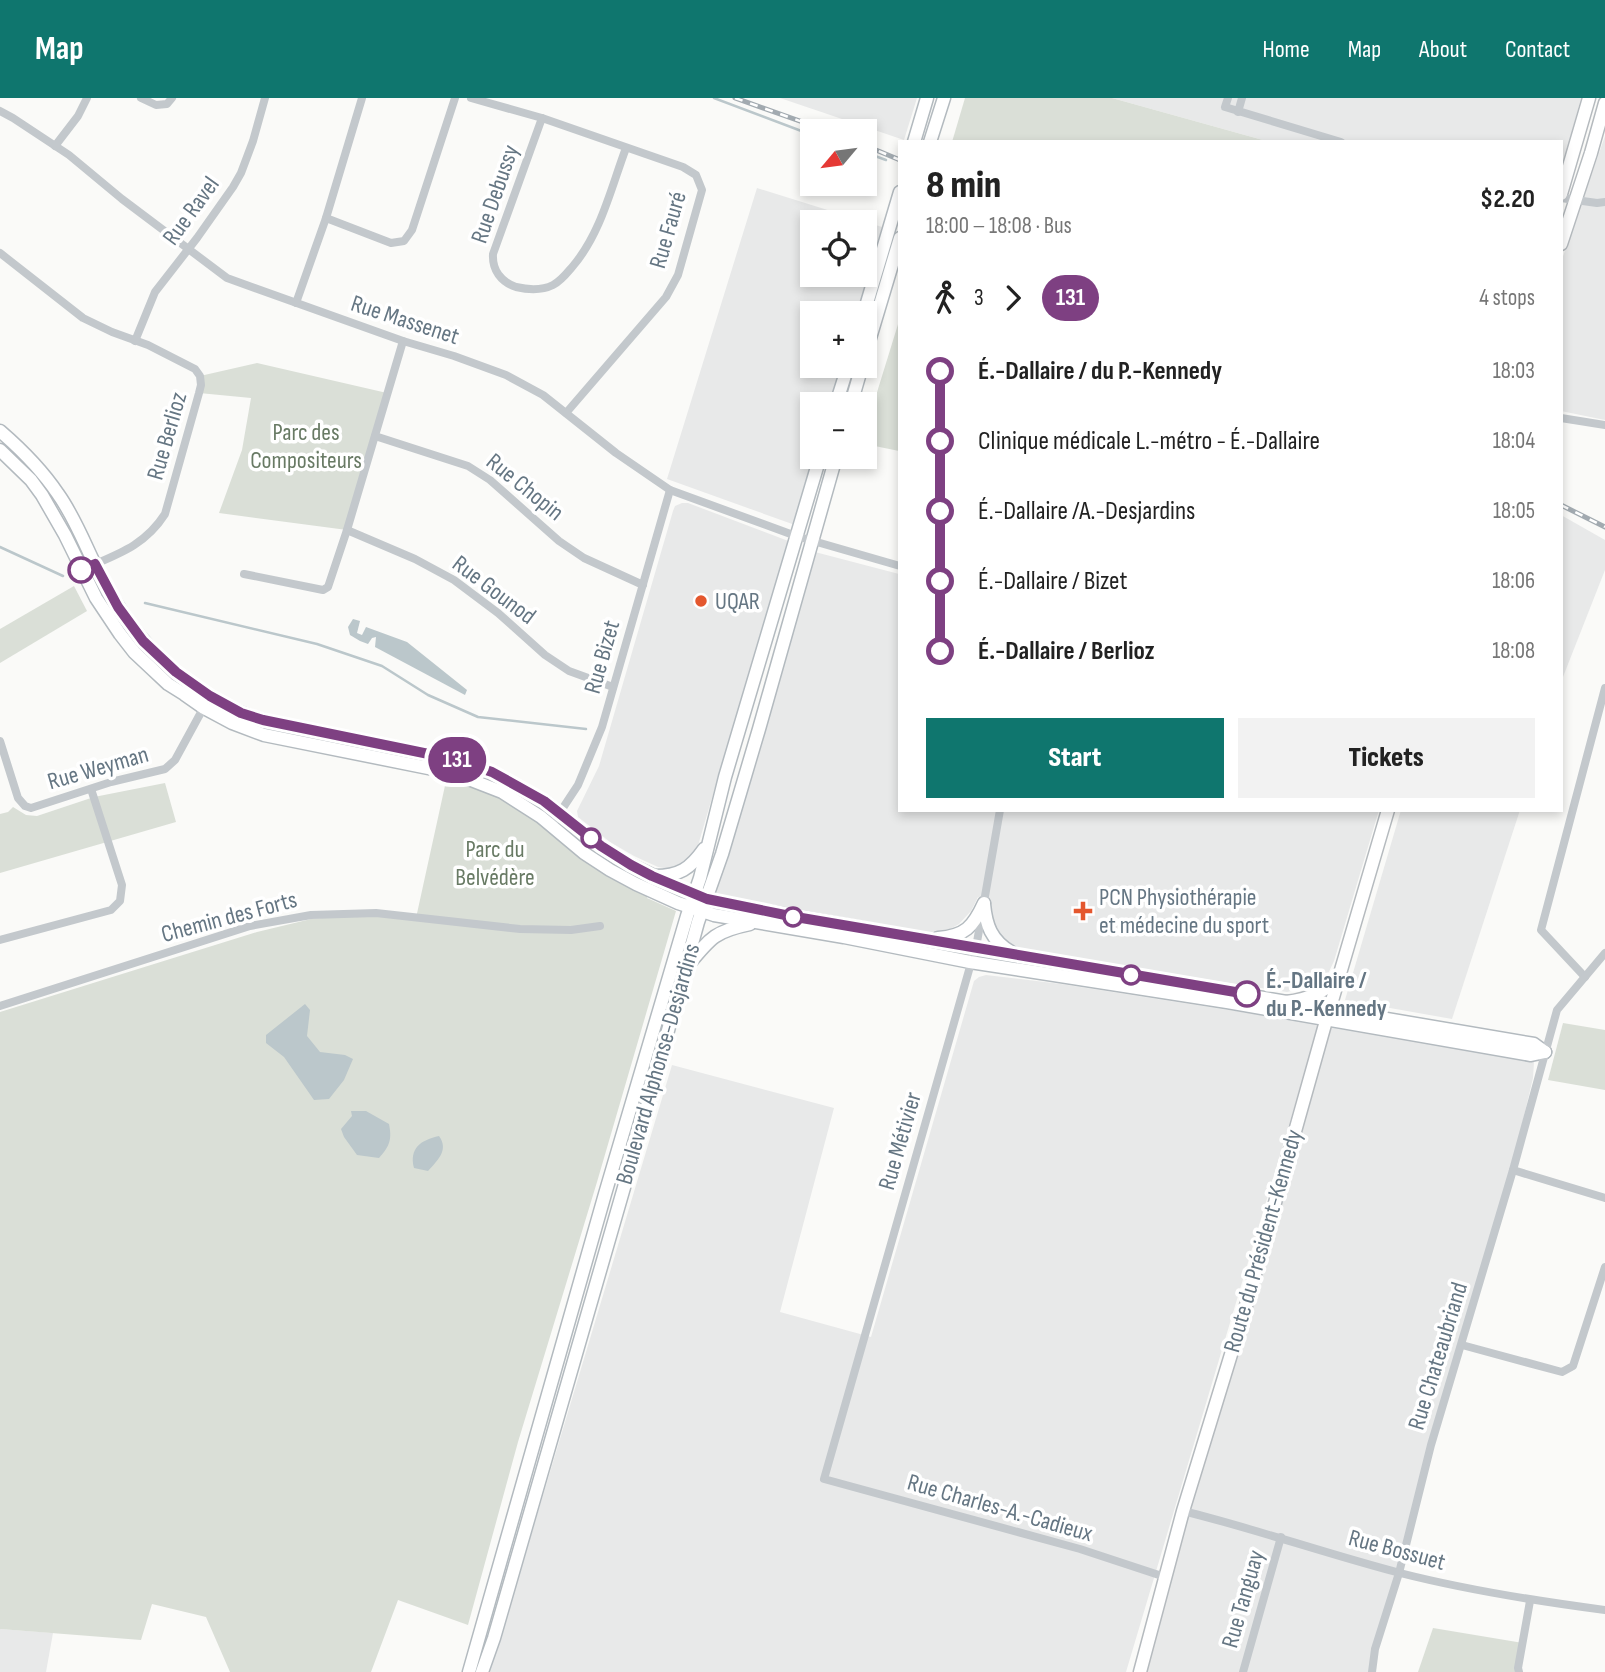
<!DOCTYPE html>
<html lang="en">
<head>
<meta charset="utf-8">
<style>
	:root { --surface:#fff; --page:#f2f2f2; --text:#222; --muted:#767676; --accent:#0f766e }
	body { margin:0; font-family:"Sofia Sans Condensed",sans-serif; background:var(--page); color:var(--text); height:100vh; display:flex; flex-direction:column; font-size:26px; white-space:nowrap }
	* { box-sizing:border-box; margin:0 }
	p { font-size:23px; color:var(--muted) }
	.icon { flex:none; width:38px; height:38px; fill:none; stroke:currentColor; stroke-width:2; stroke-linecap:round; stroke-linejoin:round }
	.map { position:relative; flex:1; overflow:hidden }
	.sheet { position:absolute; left:898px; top:42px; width:665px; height:672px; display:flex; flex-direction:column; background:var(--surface); border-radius:0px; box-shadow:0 4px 10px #0003 }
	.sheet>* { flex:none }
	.badge { padding:0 14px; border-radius:23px; font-size:24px; line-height:46px }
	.needle { width:46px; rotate:241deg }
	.fabs { position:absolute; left:800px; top:21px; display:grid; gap:14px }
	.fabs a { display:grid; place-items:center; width:77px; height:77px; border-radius:0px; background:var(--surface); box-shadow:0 4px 10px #0003; font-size:35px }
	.map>.badge { position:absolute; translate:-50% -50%; box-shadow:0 0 0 4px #fff }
	.legs { display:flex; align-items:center; gap:10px; height:77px; padding:0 28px; font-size:23px }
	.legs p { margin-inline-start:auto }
	.summary { display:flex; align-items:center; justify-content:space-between; height:119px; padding:0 28px }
	h1 { font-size:38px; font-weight:800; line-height:52px }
	.button { display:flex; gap:14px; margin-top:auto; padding:14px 28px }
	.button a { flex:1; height:80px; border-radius:0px; background:var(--accent); color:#fff; font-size:28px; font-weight:800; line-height:80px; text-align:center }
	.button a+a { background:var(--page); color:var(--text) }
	ul { padding:0 28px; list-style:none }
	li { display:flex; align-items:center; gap:24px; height:70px; font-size:26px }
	li i { display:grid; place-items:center; width:10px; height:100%; margin:0 9px; background:currentColor }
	li i::after { content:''; width:18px; height:18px; margin:-9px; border:5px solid; border-radius:50%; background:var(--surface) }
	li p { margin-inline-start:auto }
	li:first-child i { background:linear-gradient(#0000 50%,currentColor 0) }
	li:last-child i { background:linear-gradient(currentColor 50%,#0000 0) }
	header { display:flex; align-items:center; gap:42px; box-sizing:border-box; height:98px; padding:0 35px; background:var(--accent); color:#fff }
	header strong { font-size:33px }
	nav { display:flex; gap:38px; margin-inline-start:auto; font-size:24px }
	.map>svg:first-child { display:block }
</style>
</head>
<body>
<header>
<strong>Map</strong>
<nav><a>Home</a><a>Map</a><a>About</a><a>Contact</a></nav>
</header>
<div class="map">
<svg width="1605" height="1574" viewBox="0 0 1605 1574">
	<rect width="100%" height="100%" fill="#fafaf8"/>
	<g fill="#e8e9e9" fill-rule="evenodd">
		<path d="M780,0H917L904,42Z"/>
		<path d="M1112,0H1581L1561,74V44H1270Z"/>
		<path d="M1605,38V322L1561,313V164Z"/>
		<path d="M757,90L882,129L857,215H812V268H842L830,306H812V359H815L795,427L667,381ZM812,124H864V177H812Z"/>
		<path d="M682,405H688L791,444L773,503L760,536L697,751L692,758L680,767L669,771L658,769L634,758L610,744L578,719L577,713L599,668L673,413L675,408Z"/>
		<path d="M1561,417L1605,442V472L1561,584Z"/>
		<path d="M815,454L899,476L900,712H1379L1334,863L1327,878L1311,888L1287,894L1021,852L1002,840L994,828L988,801L978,799L971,813L959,826L950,831L932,835L715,799Z"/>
		<path d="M1401,712H1520L1452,921L1345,902Z"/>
		<path d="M986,877L1061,886L1319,926L1126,1574H488L503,1531L672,967L834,1010L780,1214L871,1239L974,883L979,879Z"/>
		<path d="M1331,927L1534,964L1533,980L1514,1060L1369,1574H1146L1170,1480Z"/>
		<path d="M0,1531L53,1535L46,1574H0Z"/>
	</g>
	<g fill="#dadfd7">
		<path d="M965,0H1112L1270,44H952Z"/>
		<path d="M899,223L900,353H899L865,346V323L874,304Z"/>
		<path d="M257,265L387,295L347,432L219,415L242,352L251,300L199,295L200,278Z"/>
		<path d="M74,488L87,513L0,565V531Z"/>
		<path d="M448,674L502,694L649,792L647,800L676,813L597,1084L518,1344L468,1527L398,1502L371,1574H230L206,1519L152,1506L141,1542L0,1531V914L257,834L311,821L376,815L416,820Z"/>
		<path d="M165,685L176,724L0,775V716L8,714L13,709L26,717L37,718L94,699Z"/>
		<path d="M1563,925L1605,932V992L1548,982Z"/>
		<path d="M1433,1530L1523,1545L1519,1574H1418Z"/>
	</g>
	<g fill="#bbc7cb">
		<path d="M353,521L360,523L357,535L362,537L366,529L407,544L467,592L465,597L375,549L376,539L372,540L368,546L360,543L350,537L348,529Z"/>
		<path d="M305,906L310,912L307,938L320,954L345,957L353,961L344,982L329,1001L314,1002L284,959L266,945V937Z"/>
		<path d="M351,1013H366L389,1026C392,1041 390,1048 379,1060L357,1057L344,1039L341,1031L352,1018Z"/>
		<path d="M439,1038C449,1052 438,1062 428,1073L414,1070C409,1050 421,1042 439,1038Z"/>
	</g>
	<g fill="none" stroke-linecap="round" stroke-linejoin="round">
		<g stroke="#bbc7cb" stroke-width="2.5">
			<path d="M714,0L812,37"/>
			<path d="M864,54L886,62"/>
			<path d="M0,449L63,478"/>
			<path d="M145,505L317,546L382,568L428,597L478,619L586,631"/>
		</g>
		<defs>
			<g id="secondary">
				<path d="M914,44L927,0"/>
				<path d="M930,44L944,0"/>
				<path d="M864,215L900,94"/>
				<path d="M864,260L900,140"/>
				<path d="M836,306L848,268"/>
				<path d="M851,306L862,268"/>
				<path d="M0,333C22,352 42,372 58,396C76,421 86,450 100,477C135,545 192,605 270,624L453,661L492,675L544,703L601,748L631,767L684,792L715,804L1017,858L1534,946L1545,954"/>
				<path d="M0,352L31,382L42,397L65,437L96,500L120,536L134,554L150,569L168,586L184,596L204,610L232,625L264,637L453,675L502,694L541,719L584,755L610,772L636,786L678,805L714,817L844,839L970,864L1227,904L1531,957L1545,954"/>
				<path d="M655,778C679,778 690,771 704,751"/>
				<path d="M984,806C986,827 991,842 1011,854"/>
				<path d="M938,840C965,838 973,829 984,805"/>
				<path d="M689,866C711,839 716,833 750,826"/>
				<path d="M469,1574L605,1096L687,818L700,780L725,679L820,359"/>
				<path d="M482,1574L494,1540L638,1041L698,824L722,756L759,631L836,359"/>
			</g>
			<g id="primary">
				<path d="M1561,96L1589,0"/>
				<path d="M1561,146L1591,55L1605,5"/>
				<path d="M1286,904C1308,901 1323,896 1339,879"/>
				<path d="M1140,1574L1183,1413L1248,1201L1324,930L1388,712"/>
			</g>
		</defs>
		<use href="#secondary" stroke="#b3babf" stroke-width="15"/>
		<use href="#primary" stroke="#b5babe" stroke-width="15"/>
		<g stroke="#c3c8cc" stroke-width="8">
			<path d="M141,0L156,7L167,6L172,0"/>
			<path d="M471,0L542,20L683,69L696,77L702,92L678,177L666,199L566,315"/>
			<path d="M1228,0L1225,9L1341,44"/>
			<path d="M0,13L13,20L69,57L122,101L227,180L403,243L454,258L506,277L543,297L616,355L670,392L796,438L900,468"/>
			<path d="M1238,14L1242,0"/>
			<path d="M542,20L493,156C492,172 501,184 516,189C529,192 541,193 553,187C561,183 567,175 573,168C601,135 611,90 626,50"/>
			<path d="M55,48L78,18L87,0"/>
			<path d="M1561,100L1597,105L1605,104"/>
			<path d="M326,120L391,145L404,143L412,132L455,0"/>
			<path d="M0,155L83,220L112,234L148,247L195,271L200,278L201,287L199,295L165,416C144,449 115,457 81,472"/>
			<path d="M296,205L326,120L362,0"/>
			<path d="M135,243L155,194L197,140L233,89L241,75L253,43L265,0"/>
			<path d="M1561,320L1605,327"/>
			<path d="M375,338L468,368L490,382L559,443L584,460L643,487"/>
			<path d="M347,432L415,461L454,482L498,515L545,557L569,573L613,589"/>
			<path d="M244,476L323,492L328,489L347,432L403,243"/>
			<path d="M0,643L18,700L25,708L31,710L111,684L165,671L175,662L205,607"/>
			<path d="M1000,712L977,844L824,1381L1080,1451L1165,1479"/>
			<path d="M551,728L578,687L602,629L670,392"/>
			<path d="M0,842L111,812L120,803L122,787L91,691"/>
			<path d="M1585,879L1541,832L1605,590"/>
			<path d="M0,908L250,828L311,817L376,815L520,831L571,832L600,828"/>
			<path d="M1513,1072L1605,1100"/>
			<path d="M1462,1247L1562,1274L1573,1268L1605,1169"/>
			<path d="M1183,1413C1256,1431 1327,1456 1400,1475C1467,1492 1536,1503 1605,1512"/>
			<path d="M1243,1574L1281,1439"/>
			<path d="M1372,1574L1375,1551L1399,1475L1431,1347L1513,1072L1557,912L1605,855"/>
			<path d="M1519,1574L1518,1570L1530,1503"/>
		</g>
		<use href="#secondary" stroke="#fff" stroke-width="12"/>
		<use href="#primary" stroke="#fff" stroke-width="12"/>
		<defs>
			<g id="rail">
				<path d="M735,0L828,33"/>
				<path d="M864,47L900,62"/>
				<path d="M1561,407L1605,429"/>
			</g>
		</defs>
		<use href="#rail" stroke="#a2aab0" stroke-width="5"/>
		<use href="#rail" stroke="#fff" stroke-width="2.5" stroke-dasharray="8" stroke-linecap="butt"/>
	</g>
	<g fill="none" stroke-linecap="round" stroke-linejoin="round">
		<defs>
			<path id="line-1" d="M81,472L95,466L118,509L143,543L176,574L210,598L241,615L263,622L453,661L492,674L544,703L601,748L631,767L652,778L707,801L790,818L1247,896"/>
		</defs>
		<use href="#line-1" stroke="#fff" stroke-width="16"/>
		<use href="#line-1" stroke="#7e4082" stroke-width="10"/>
	</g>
	<g fill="#fff" stroke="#7e4082" stroke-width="3.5">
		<circle cx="81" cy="472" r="12"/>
		<circle cx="591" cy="740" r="9"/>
		<circle cx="793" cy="819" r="9"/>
		<circle cx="1131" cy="877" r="9"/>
		<circle cx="1247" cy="896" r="12"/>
	</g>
	<g fill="#e4572e" stroke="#fff" stroke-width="2.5">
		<circle cx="701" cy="503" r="7"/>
		<path d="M1079.5 802.5h7v7h7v7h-7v7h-7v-7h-7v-7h7z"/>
	</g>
	<g text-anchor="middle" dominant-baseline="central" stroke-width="7" stroke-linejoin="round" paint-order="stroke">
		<g font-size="24" fill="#657683" stroke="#fff">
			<text transform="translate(495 96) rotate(-71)">Rue Debussy</text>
			<text transform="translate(191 113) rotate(-54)">Rue Ravel</text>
			<text transform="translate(668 132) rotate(-74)">Rue Fauré</text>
			<text transform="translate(405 222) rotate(18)">Rue Massenet</text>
			<text transform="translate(167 338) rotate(-74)">Rue Berlioz</text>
			<text transform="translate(525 389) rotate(39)">Rue Chopin</text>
			<text transform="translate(494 492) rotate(37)">Rue Gounod</text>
			<text transform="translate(602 559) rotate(-74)">Rue Bizet</text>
			<text transform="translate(98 670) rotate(-16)">Rue Weyman</text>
			<text transform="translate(229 819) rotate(-15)">Chemin des Forts</text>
			<text transform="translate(658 966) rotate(-74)">Boulevard Alphonse-Desjardins</text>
			<text transform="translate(900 1043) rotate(-74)">Rue Métivier</text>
			<text transform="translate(1263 1143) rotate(-74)">Route du Président-Kennedy</text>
			<text transform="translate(1438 1258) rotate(-73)">Rue Chateaubriand</text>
			<text transform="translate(1000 1410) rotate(16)">Rue Charles-A.-Cadieux</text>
			<text transform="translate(1397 1452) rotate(15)">Rue Bossuet</text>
			<text transform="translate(1243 1501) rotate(-74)">Rue Tanguay</text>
		</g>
		<g font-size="24" fill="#687a64" stroke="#fff">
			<text x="306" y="334">Parc des<tspan x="306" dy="28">Compositeurs</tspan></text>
			<text x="495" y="751">Parc du<tspan x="495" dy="28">Belvédère</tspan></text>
		</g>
		<g font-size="24" fill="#657683" stroke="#fff" text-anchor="start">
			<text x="715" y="503">UQAR</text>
			<text x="1099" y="799">PCN Physiothérapie<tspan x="1099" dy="28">et médecine du sport</tspan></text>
		</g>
		<g font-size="24" font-weight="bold" fill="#657683" stroke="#fff" text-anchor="start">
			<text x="1266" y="882">É.-Dallaire /<tspan x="1266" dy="28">du P.-Kennedy</tspan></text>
		</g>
	</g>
</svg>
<div class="fabs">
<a><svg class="needle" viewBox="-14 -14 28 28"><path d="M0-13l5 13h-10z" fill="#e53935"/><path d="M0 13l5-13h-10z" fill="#767676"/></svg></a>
<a><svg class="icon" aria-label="locate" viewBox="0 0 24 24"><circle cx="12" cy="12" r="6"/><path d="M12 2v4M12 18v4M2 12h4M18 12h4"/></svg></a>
<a>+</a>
<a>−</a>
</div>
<b class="badge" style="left:457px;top:662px;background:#7e4082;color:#fff">131</b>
<section class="sheet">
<div class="summary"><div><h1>8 min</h1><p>18:00 – 18:08 · Bus</p></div><b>$2.20</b></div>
<div class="legs"><svg class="icon" aria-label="walk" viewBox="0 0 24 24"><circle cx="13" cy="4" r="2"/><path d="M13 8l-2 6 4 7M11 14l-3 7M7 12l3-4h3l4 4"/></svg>3<svg class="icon" aria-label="forward" viewBox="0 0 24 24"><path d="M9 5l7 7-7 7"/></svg><b class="badge" style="background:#7e4082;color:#fff">131</b><p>4 stops</p></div>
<ul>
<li><i style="color:#7e4082"></i><b>É.-Dallaire / du P.-Kennedy</b><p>18:03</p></li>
<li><i style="color:#7e4082"></i><span>Clinique médicale L.-métro - É.-Dallaire</span><p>18:04</p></li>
<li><i style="color:#7e4082"></i><span>É.-Dallaire /A.-Desjardins</span><p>18:05</p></li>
<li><i style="color:#7e4082"></i><span>É.-Dallaire / Bizet</span><p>18:06</p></li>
<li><i style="color:#7e4082"></i><b>É.-Dallaire / Berlioz</b><p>18:08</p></li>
</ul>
<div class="button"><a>Start</a><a>Tickets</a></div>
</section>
</div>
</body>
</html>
